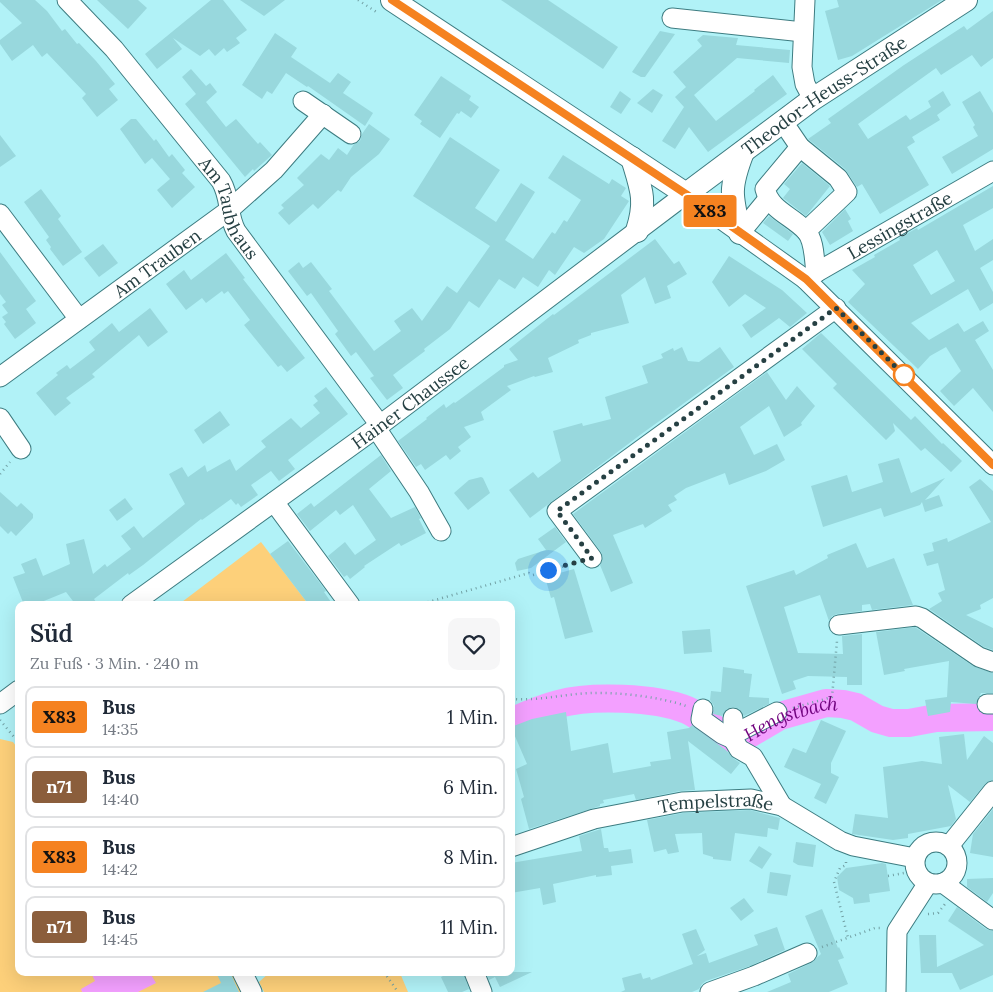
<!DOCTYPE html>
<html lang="de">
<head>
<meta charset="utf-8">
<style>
	:root { --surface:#fff; --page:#f6f6f7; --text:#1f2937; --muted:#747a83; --line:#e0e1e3 }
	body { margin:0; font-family:Lora,serif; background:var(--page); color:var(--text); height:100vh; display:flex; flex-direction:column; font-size:19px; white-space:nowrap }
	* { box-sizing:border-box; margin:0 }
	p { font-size:16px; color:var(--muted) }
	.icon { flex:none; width:28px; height:28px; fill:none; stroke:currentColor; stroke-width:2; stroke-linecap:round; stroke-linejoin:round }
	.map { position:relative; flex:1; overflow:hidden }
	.panel { position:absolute; left:15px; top:601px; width:500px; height:375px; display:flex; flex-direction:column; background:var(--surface); border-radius:10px; box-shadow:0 5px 20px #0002 }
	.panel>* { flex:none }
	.badge { padding:0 10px; border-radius:4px; font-size:18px; line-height:32px }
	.you { position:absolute; width:25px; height:25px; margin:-12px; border:4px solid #fff; border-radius:50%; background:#1a73e8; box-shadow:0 0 0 8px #1a73e833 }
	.map>.badge { position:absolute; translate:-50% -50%; box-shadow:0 0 0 2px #fff }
	.round { display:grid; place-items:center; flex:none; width:52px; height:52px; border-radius:10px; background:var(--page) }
	.headline { display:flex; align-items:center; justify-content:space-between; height:85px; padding:0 15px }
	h1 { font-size:24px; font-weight:600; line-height:38px }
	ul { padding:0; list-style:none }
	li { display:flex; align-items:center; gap:15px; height:62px; margin:0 10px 8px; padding:0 5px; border:2px solid var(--line); border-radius:10px }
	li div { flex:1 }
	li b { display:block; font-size:19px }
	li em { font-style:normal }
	li .badge { min-width:55px; font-weight:700; text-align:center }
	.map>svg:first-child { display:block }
</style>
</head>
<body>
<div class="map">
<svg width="993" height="992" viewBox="0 0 993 992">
	<rect width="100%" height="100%" fill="#b1f2f7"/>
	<g fill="#fdd07a">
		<path d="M261,542L309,605H178Z"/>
		<path d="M0,739L13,742L19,750V972L234,973L244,992H0Z"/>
		<path d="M269,973H400L408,992H264L259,982Z"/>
	</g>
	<path fill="#f3a0ff" d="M91,973H150L156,983L138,992H82L81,989L95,981Z"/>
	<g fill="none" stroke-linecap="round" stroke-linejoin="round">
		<path stroke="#f3a0ff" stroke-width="28" id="s1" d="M511,722C526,715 542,708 558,704C591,695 655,697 687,710C706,718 718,737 739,740L780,716L826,703L843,704L856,707L877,719L891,723H909L936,718L993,717"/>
	</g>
	<g fill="#98d8dd" fill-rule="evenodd">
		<path d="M0,0H35L47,11L62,31L65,29L77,44L79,43L96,61L115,84L109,89L118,100L97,117L82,98L86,94L47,53L42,57L33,45L12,61L0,44V40L22,23L0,2Z"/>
		<path d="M97,0H138L147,8L128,29Z"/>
		<path d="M211,0H223L247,30L236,38L240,43L227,52L224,48L215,56L209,49L200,56L173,38L182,49L157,69L145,54Z"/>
		<path d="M240,0H285L264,16Z"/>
		<path d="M501,0H548L618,47L603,69Z"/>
		<path d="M837,0H942L852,56L838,60L825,11L839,7Z"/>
		<path d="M993,11V58L981,67L972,55L941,75L936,68L858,124L868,139L906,115L910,120L931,107L928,101L943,91L951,105L937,115L940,120L912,137L915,142L907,147L929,185L880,214L862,184L857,187L845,169L808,139L831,123L828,119L904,65L964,26L967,30Z"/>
		<path d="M660,31L675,34L645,77H641L632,72Z"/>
		<path d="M275,33L297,48L291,57L330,83L338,73L351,82L343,93L373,113L365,126L308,86L307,87L286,73L272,94L267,91L262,99L242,85Z"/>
		<path d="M703,35L738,38L736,45L790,50L789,63L737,58L694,95L716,121L755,91L754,90L773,75L787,94L708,152L689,127L675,149L662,141L684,107L675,97L686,87L673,72L702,46L697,40Z"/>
		<path d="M191,69L206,86L210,83L217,92L206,102L226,127L236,119L258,144L260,142L272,155L254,171L253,169L245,177L185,104L196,94L182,77Z"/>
		<path d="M441,76L471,96L469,100L479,107L471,118L461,111L459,114L457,113L440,138L420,124L422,121L414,115Z"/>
		<path d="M653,89L663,95L652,113L637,103Z"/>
		<path d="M620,91L631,99L621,114L610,107Z"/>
		<path d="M980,91L993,113V149L952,174L942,157L978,136L973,127L975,125L962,102Z"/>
		<path d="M131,119H136L154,141L156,139L169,157L172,154L185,170L182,173L195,187L172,208L157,190L170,179L152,158L145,164L120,129Z"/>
		<path d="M369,124L390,139L379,154L351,177L341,192L338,190L318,209L313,204L289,225L278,213L284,208L281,205L304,185L297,178L321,154L329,160L338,148L347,155L354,144L360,141L362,134Z"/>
		<path d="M0,135L16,156L0,167Z"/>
		<path d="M450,137L500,170L475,208L496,222L521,183L535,192L505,240L533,259L552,232L555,234L564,220L567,222L581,200L548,178L563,155L609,184L612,179L626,188L621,196L629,201L604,239L584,253L574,247L555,275L549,270L538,287L523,277L515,289L499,279L479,308L469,301L450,329L424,349L425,351L393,375L403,388L387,400L370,378L374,376L356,352L351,356L335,334L338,331L311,293L307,296L288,271L299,262L303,268L311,262L332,289L329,291L374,351L401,331L394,321L412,308L422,321L447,286L457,293L490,246L413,196Z"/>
		<path d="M802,163L830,186L806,216L783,198L790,189L784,184Z"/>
		<path d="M993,186V208L963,225L975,251L993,239V260L980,268L993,292V303L980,311L968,289L911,323L929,340L958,323L964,332L983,321L989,331L975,340L993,370V412L973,388L954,406L940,391L961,371L946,347L930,356L918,369L848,302L865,284L852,270L875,257L874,255L900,240L899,238L917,228L918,230ZM937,250L955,281L931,295L913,265Z"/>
		<path d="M41,189L61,216L58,219L82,252L63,266L50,249L51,247L46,240L49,237L24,202Z"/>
		<path d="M845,209L851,219L848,221L853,231L830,245L822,232Z"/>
		<path d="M769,216L793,234L788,241L763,223Z"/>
		<path d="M655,239L674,264L679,261L687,274L667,286L671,298L655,304L645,277L621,295L629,323L591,333V335L578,340L579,343L548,358L553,372L535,377L534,376L507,386L511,390L481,412L484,420L464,427L471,437L458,447L461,451L450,460L446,455L425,470L421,464L416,467L398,441L427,419L426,418L444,404L446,408L454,402L455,403L504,367V365L518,360L509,349L553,314L554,315Z"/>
		<path d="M103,244L118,263L99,277L84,258Z"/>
		<path d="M0,252L36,301L26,309L36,323L15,339L4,324L6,322L2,317L8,313L2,305L6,302L0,294Z"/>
		<path d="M226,253L245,278L243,279L305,358L287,372L281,365L278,367L244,325L250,320L228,291L224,294L222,291L206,303L202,298L186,310L166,284L184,270L191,280Z"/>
		<path d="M729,256L782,290L807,313L790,327L779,318L751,338L742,325L766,308L745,294L729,307L712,282Z"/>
		<path d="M150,308L168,332L148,347L139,335L92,374L95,377L66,398L71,403L55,416L36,393L58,375L56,373L67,365L70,369L95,350L89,342L112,323L119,332Z"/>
		<path d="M821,333L911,420L915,416L942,444L943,443L962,461L951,472L925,448L921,451L893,423L895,431L886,440L833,388L837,384L802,349Z"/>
		<path d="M682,347L688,361L699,362L720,347L734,367L640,435L530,518L509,490L533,472L538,478L561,461L553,431L582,423L583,426L611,419L605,397L648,383L642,366L663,358L661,354L673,348L674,351Z"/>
		<path d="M767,372L786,400L797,386L815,406L801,423L802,425L784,437L769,406L740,427L754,455L777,444L785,460L766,471L729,485L725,473L686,488L674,496L677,500L668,505L672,511L645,528L643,524L613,535L633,583L611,592L600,565L603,557L601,552L573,514Z"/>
		<path d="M326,387L348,414L288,460L295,469L279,481L271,471L251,485L258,495L241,507L238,503L236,505L231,499L202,520L201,519L143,565L129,575L128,573L94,599L98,605H76L66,592L34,605H24L13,577L25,573L21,564L36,558L43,576L70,564L66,544L84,539L93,574L105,564L107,567L131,549L121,536L134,526L143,538L185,504L169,474L182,467L188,477L205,465L207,472L230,459L236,471L266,447L261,441L291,418L301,428L320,413L313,405L318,401L314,396Z"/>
		<path d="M220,411L230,425L203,444L194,430Z"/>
		<path d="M381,455L391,471L369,489L391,518L415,507L421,518L419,519L426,533L401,546L399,543L364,566L365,567L350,579L347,575L344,577L328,556L345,542L355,555L376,540L353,505L340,515L336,510L310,531L297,514L311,503L314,507Z"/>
		<path d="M899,458L911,493L945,478L925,500L939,495L943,506L925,512L922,502L920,505L884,517L881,508L823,527L811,486L847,475L852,492L883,482L878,464Z"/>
		<path d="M481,477L483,478L490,493L468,510L454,493L469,480Z"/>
		<path d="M980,479L993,491V598L980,605L981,609L966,615L993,628V650L984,647L929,609L942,601L938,593L945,590L938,563L927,566L923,554L934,551L932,543L947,538L948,542L991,522L969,487Z"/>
		<path d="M0,492L17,507L21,503L33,514V518L16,536L11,531L8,534L0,526Z"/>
		<path d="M125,498L133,509L117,521L109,510Z"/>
		<path d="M555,527L566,542L531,568L517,571L515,563L518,559L546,550L538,539Z"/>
		<path d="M288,541L326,591L324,592L333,605H309L270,554Z"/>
		<path d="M856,543L867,568L894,558L913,605L872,610L870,604L862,605V611L837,614L832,616L829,621L820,595L784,607L798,653L843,654L842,636L862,634V685H847V677L808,676L793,681L796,689L782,694L746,586L794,570L796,575L828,558L827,555Z"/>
		<path d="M574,569L593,632L565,639L554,597L551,598L545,577Z"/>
		<path d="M915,627L973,666L993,673V693H981L976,704L951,702L950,712L928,716L925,700L947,697L949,661L904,669L905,671L884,675L876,632Z"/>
		<path d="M710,629L712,652L684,654L682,631Z"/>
		<path d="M723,667L744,670V673L752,674L749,697L769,698V704L744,716L739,709L733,707L727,709L722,716L713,714L714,706L710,700L711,691L721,692Z"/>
		<path d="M566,712L571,751L608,743L613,773L651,766L650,762L671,759L667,732L689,728L692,725L726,750L733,758L740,763L731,774L688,741L695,790L680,791L636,800L634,794L603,800L604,803L600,804V806L529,829L521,799L524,797L516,769L527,764L511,727L532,719Z"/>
		<path d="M821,720L846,731L831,763V773L839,777L826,804L814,798L821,784L784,767L793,748L806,753Z"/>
		<path d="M964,734L967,760L984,736L993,743V780L985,784L970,802L948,785L956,819L951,826L908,834V838L893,840L852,834L855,814L888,818L883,767L922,761L942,764L939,737Z"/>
		<path d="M993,809V857L970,853L973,834Z"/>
		<path d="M750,810L780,818L778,830L768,828L767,837L735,833L731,861L713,859V857L703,854L702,833L675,834L679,852L668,854L666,849L654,852L647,820L683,813Z"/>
		<path d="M601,829L604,848H608L609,852L631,849L633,863L611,866L612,875L596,877V875L553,884L556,902L543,905L540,888L511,893V863L582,851L579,836Z"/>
		<path d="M796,842L816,845L813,867L798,865L793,862Z"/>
		<path d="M759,846L772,854L762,869L749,861Z"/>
		<path d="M882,863L886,864L890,891L869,894L870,902L854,904L853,898L839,890L837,877L846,868Z"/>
		<path d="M770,872L791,875L787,896L767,893Z"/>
		<path d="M993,878V893L987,902L967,887V879Z"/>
		<path d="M744,898L754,911L741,921L730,908Z"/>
		<path d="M957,907L986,929L993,931V975L960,990L952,973H921L919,935H936L937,967L984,945L948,921Z"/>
		<path d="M822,909L838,948L839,947L844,958L838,960L848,984L829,992H767L791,982L788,974L811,963L821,954L805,916Z"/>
		<path d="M777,927L785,950L750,966L706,981L702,984L699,989L692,992H621L625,990L622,978L641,973L643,979L650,977L651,980L693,964L682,934L696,929L705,950L697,956L706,953L709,963L758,945L754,935Z"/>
		<path d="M216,972H230L239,992H203L221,983Z"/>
		<path d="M451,972H463L469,989L462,992H448L441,977Z"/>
		<path d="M486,972H532L500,987L495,977L489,980Z"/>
	</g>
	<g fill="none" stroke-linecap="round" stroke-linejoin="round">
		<defs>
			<g id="minor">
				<path id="s2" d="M67,0L114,49L221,181C231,198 227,214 236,231L380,425"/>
				<path d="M805,0L802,67L805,84L813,99"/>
				<path d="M672,18L803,32"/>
				<path d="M303,101L351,134"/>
				<path d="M783,122L800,147L838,178L847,192L806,231"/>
				<path d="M800,147L765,189C771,211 791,215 806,231C815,241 814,260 816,273"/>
				<path d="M0,214L79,319"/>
				<path d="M740,233L768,199"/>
				<path id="s3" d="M805,279L993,171"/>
				<path id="s4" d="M0,377L228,211L274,170L323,114"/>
				<path d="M0,418L21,449"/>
				<path d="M376,428L419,492L441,531"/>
				<path d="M274,502L350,605"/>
				<path d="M592,558L557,511L836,308"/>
				<path id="s5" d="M131,605L376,428L686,194L805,279L993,465"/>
				<path d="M839,625L916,616L922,618L979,657L993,662"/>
				<path d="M0,704L19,690"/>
				<path d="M987,704H993"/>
				<path d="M703,709L701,719L722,734L733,739"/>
				<path d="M733,718V739L739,749L753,757L782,806"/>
				<path d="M740,731L777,712"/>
				<circle cx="936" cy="863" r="21"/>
				<path d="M949,846L993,791"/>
				<path id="s6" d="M511,847L594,819L682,802L751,799L782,806L840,841L853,846L915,858"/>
				<path d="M943,883L993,920"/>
				<path d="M242,972L252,992"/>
				<path d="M474,972L482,992"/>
				<path d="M710,992L754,976L807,953"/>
				<path d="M896,992L897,931L928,883"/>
			</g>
			<g id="major">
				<path id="s7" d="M392,0L686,194L813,99L966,0"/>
				<path d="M632,158C641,188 647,200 637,231"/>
				<path d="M740,233C731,195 729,188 743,152"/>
			</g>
		</defs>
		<use href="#minor" stroke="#3d7c81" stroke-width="21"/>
		<use href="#major" stroke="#3d7c81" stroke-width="24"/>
		<g stroke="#72a1a5" stroke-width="2.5" stroke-dasharray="1 4" stroke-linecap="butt">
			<path d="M358,0L378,13"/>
			<path d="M0,474L10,462"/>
			<path d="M418,605L529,573L533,575L575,563"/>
			<path d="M511,699C539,701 564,694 591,693C618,692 661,697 686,706"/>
			<path d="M793,708L832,697L837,641"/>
			<path d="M0,720L19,743"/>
			<path d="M846,862V865L840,868L834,882L848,938"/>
			<path d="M888,876L904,873"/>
			<path d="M928,914L938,913L945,904"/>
			<path d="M822,947L875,928H881"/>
			<path d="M384,972L398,992"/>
		</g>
		<use href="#minor" stroke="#fff" stroke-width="19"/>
		<use href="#major" stroke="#fff" stroke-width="22"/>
	</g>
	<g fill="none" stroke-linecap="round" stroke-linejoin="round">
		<defs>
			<path id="line" d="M392,0L686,194L806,279L993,465"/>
		</defs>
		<use href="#line" stroke="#fff" stroke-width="11"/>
		<use href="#line" stroke="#f58220" stroke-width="8"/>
		<path stroke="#264043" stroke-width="5" stroke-dasharray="0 9" d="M548,570L592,558L557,511L836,308L904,375"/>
	</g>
	<circle fill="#fff" stroke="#f58220" stroke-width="2.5" cx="904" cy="375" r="10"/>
	<g text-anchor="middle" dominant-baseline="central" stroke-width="5" stroke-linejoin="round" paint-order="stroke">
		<g font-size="18" fill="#264043" stroke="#fff">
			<text stroke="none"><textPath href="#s7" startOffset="522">Theodor-Heuss-Straße</textPath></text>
			<text stroke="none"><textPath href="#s2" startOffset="266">Am Taubhaus</textPath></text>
			<text stroke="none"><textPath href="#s3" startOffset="109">Lessingstraße</textPath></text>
			<text stroke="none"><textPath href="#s4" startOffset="194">Am Trauben</textPath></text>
			<text stroke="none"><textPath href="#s5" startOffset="345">Hainer Chaussee</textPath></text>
			<text stroke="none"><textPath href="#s6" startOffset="211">Tempelstraße</textPath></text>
		</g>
		<g font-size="19" font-style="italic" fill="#71037f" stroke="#fff">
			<text stroke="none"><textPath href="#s1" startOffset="299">Hengstbach</textPath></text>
		</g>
	</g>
</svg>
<div class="you" style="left:548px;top:570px"></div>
<b class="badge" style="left:710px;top:211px;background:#f58220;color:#111">X83</b>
<section class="panel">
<div class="headline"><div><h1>Süd</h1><p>Zu Fuß · 3 Min. · 240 m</p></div><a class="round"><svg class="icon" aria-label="heart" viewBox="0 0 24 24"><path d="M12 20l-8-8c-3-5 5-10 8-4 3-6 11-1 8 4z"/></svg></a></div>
<ul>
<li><span class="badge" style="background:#f58220;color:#111">X83</span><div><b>Bus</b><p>14:35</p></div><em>1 Min.</em></li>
<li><span class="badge" style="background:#8b5e3c;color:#fff">n71</span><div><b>Bus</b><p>14:40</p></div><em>6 Min.</em></li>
<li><span class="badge" style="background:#f58220;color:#111">X83</span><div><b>Bus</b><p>14:42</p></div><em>8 Min.</em></li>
<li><span class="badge" style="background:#8b5e3c;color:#fff">n71</span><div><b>Bus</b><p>14:45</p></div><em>11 Min.</em></li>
</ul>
</section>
</div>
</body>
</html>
